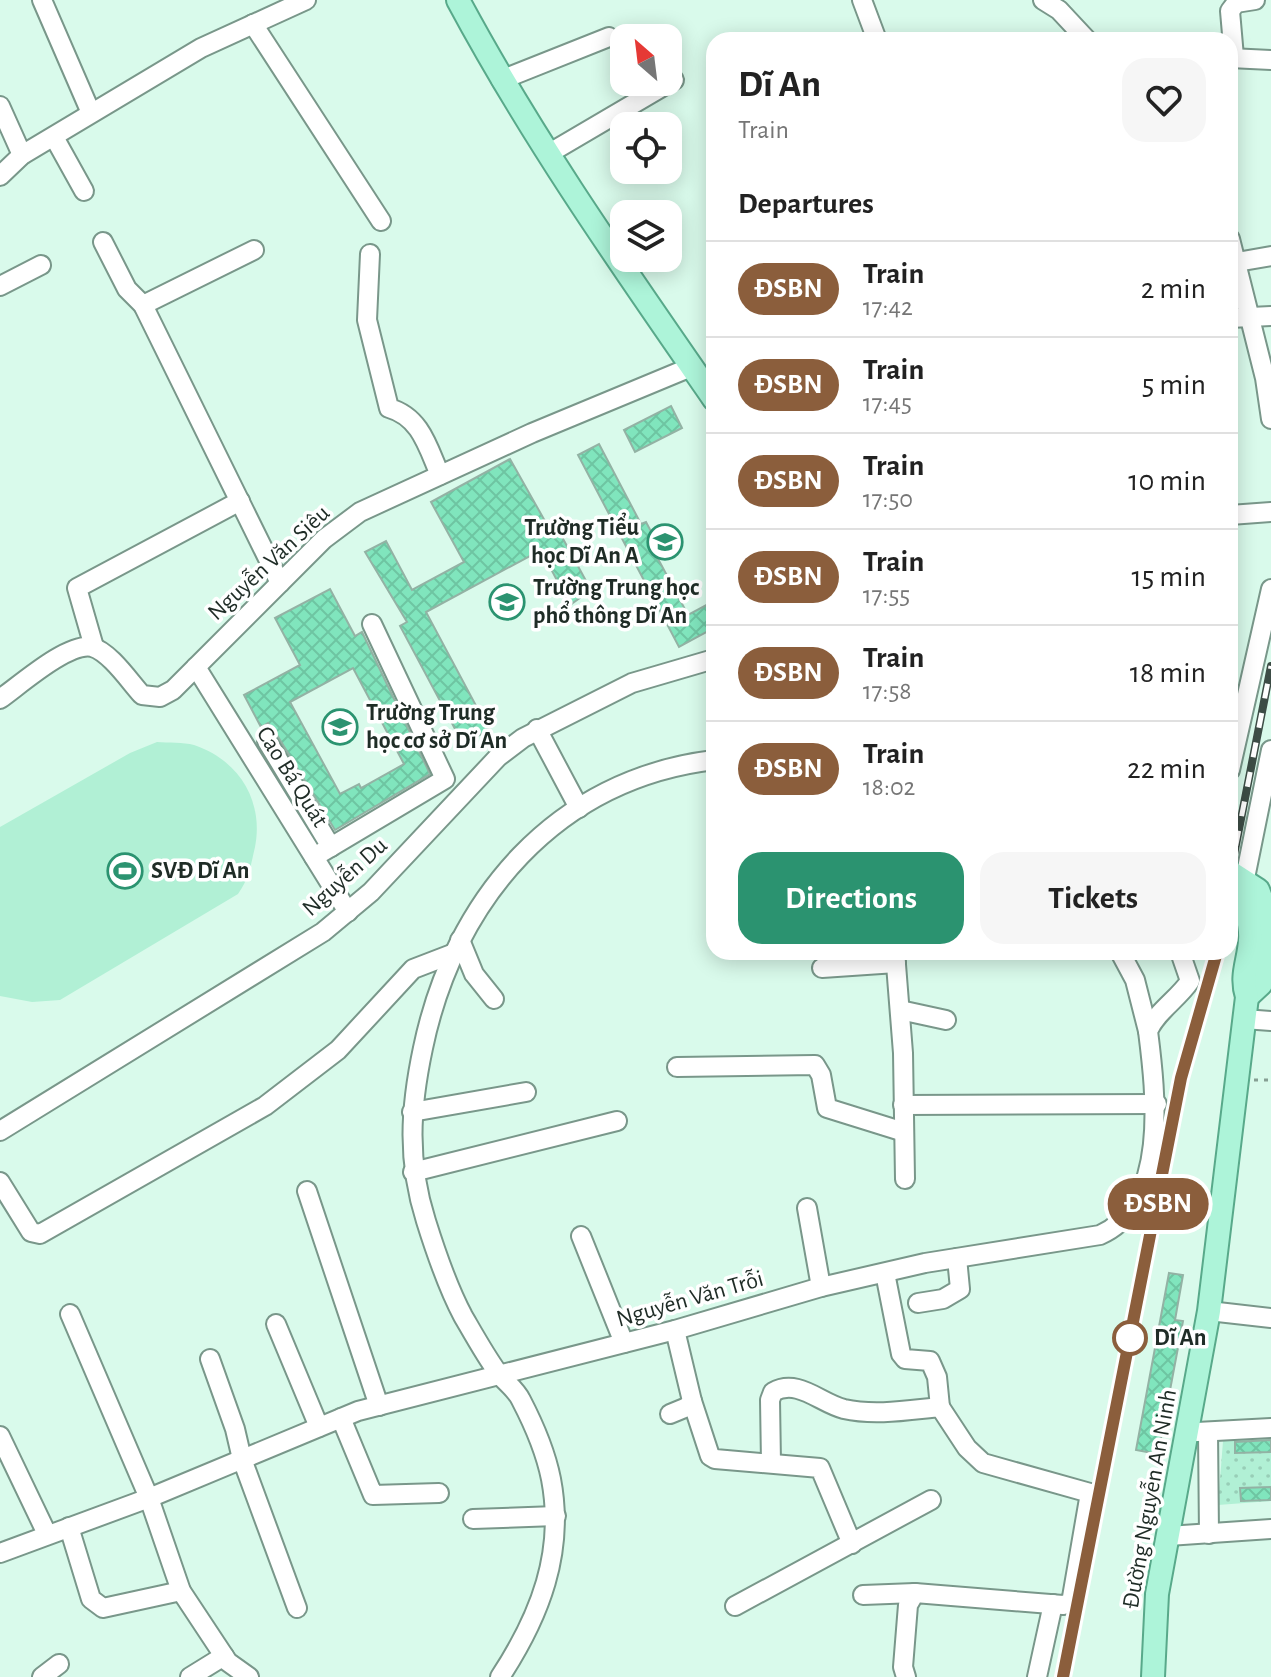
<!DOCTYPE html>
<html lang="en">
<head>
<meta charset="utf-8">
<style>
	:root { --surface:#fff; --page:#f6f6f6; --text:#222; --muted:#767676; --line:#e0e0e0; --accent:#2b9370 }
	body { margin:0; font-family:"Alegreya Sans",sans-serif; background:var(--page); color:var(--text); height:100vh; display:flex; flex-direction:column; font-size:30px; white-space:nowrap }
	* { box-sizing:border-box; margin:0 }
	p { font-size:26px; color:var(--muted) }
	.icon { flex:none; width:44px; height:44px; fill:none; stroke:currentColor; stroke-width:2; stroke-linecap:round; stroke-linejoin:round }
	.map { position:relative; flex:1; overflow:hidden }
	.sheet { position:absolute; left:706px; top:32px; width:532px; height:928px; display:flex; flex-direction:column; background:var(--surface); border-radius:24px; box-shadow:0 4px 20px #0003 }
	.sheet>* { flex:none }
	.badge { padding:0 16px; border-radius:26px; font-size:28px; line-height:52px }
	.needle { width:52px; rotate:332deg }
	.controls { position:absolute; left:610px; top:24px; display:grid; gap:16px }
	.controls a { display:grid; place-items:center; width:72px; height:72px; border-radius:16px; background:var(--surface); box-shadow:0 4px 20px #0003; font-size:40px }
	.map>.badge { position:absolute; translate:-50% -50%; box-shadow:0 0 0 4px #fff }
	h2 { padding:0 32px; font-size:30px; line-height:72px }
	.round { display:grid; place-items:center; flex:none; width:84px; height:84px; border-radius:24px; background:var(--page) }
	.headline { display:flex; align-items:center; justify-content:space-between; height:136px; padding:0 32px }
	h1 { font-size:38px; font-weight:700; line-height:60px }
	.cta { display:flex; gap:16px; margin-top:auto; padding:16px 32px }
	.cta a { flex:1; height:92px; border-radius:24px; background:var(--accent); color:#fff; font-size:32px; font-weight:700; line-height:92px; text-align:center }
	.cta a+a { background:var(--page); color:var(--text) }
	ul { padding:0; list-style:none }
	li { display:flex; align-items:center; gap:24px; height:96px; padding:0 32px; border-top:2px solid var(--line) }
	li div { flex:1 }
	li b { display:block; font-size:30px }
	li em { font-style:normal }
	li .badge { min-width:88px; font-weight:700; text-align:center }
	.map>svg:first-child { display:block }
</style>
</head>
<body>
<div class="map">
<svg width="1271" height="1677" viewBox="0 0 1271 1677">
	<defs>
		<pattern id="grass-dots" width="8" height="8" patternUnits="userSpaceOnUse" patternTransform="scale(2)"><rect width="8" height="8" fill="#b1f0d5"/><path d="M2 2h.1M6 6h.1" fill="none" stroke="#98ceb7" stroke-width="1.8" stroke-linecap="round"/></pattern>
		<pattern id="building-cross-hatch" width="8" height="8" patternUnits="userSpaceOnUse" patternTransform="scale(2)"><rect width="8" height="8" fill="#80e5bd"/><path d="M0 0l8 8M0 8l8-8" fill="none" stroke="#6ec5a2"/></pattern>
	</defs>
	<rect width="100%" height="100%" fill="#d9faeb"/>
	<path fill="url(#grass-dots)" d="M1271,1439V1501L1218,1505L1223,1441Z"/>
	<path fill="#b1f0d5" d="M157,742C168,743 183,742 194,745C239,760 264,801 255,847C251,864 249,879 238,894L60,1000L32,1002L0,996V827L130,753Z"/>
	<g fill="url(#building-cross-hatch)" stroke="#93b2a4" stroke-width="2" fill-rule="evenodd">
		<path d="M671,406L682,428L635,452L624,430Z"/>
		<path d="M599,444L641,524L646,522L662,552L656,555L688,615L714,601V628L679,647L578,455Z"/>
		<path d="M510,459L550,530L556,526L591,590L570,605L541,550L426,612L489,730L463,744L400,626L407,622L365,552L386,541L412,590L464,562L431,502Z"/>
		<path d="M330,589L355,636L362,632L430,774L335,830L277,735L268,723L261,727L244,695L300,665L275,618ZM353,668L404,764L361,788L359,784L340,794L290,702Z"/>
		<path d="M1169,1273L1183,1275L1175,1320L1183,1321L1158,1454L1136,1450Z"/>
		<path d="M1271,1440V1452L1235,1453V1442Z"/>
		<path d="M1271,1487V1500L1241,1501L1240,1488Z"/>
	</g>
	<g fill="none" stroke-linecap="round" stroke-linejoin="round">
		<defs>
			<g id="minor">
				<path d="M42,0L91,113"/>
				<path d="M862,0L877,40"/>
				<path d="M1043,0L1059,10L1087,40"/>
				<path d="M253,24L381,221"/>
				<path d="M1234,57L1230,11L1236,3L1255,0"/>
				<path d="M1230,58L1271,60"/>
				<path d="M501,80L609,37"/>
				<path d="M0,106L22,155"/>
				<path d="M54,137L84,191"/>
				<path d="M548,154L674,80"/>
				<path d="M0,176L22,155L201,48L306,0"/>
				<path d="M1230,239L1265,378L1271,419"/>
				<path d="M103,242L127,289L143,305L280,583"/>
				<path d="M370,254L367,320L389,408C421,417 428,448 440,475"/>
				<path d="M1237,262L1271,256"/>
				<path d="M0,286L41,265"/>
				<path d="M143,305L254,250"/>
				<path d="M1230,318L1271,316"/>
				<path d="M1230,515L1271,512"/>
				<path d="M94,647L77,588L240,501"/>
				<path d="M196,667L348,912"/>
				<path d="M0,699C20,685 68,642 92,647C110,652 130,682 142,695L160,697L173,690L324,539L360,512L532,433L691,367"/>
				<path d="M537,729L579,808"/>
				<path d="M267,741L331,847"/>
				<path d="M1230,770L1271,589"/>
				<path d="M314,857L445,779L372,624"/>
				<path d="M1244,883L1271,750"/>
				<path d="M460,940L474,974L494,999"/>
				<path d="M895,952L903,1053L905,1179"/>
				<path d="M1120,952L1135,980L1148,1031"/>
				<path d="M822,968L896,963"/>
				<path d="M900,1010L946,1020"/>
				<path d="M1244,1019L1271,1021"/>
				<path d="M677,1067L815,1065L821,1075L827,1108L904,1132"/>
				<path d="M903,1105L1157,1104"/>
				<path d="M412,1112L526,1092"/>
				<path d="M0,1131L323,932L371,892L498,757L523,738L632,683L714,659"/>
				<path d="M413,1172L617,1121"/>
				<path d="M0,1182L31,1232L40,1234L265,1106L338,1050L413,969L452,954"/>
				<path d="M307,1191L379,1406"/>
				<path d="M807,1208L821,1287"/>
				<path d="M581,1236L624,1343"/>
				<path d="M885,1273L901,1354L905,1359L930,1361L937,1377L940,1407"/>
				<path d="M918,1303L943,1299L960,1289L957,1258"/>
				<path d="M1209,1311L1271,1318"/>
				<path d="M70,1314L149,1498L181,1591L228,1662L249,1677"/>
				<path d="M276,1324L319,1427"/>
				<path d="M210,1359L235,1429L242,1459L297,1608"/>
				<path d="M692,1401L710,1456L715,1459L820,1468L852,1544"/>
				<path d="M670,1414L687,1407L692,1401L675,1330"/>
				<path d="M341,1418L373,1495L439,1493"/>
				<path d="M1197,1432L1271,1428"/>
				<path d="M1208,1432L1209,1534"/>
				<path d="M0,1436L47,1534"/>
				<path d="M771,1463L770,1400L773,1392C798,1378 820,1403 844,1409C875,1416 909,1410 940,1407L967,1448L983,1463L1090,1493L1071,1603L1063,1605L915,1593L908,1605L903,1667L906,1677"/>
				<path d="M473,1519L556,1516"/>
				<path d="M69,1527L91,1599L103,1608L181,1591"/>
				<path d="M1168,1536L1271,1529"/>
				<path d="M0,1553L149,1498L358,1411L675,1330L821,1287L925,1263L1100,1235C1169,1204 1156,1094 1148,1031C1157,1011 1178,999 1190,981L1180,952"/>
				<path d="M863,1595L915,1593"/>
				<path d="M735,1606L931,1500"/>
				<path d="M42,1677L59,1664"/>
				<path d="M190,1677L224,1656"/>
				<path d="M500,1677C540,1616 565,1552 551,1479C546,1454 533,1423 521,1400C516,1389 505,1382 498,1373C485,1355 474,1335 463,1316C447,1286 436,1253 426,1221C407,1161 410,1109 423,1048C454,899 556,779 714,760"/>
				<path d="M1037,1677L1053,1604"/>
			</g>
			<g id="major">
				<path d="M458,0C533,140 624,269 714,399"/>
				<path d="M1230,872L1258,890L1266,911L1270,937L1261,984L1247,997"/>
				<path d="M1153,1677L1157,1594L1209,1311L1247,997C1240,975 1249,961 1250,940C1252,919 1240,904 1244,883"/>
			</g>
		</defs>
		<use href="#minor" stroke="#79978a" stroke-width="22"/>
		<use href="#major" stroke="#58a98a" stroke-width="26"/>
		<path stroke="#879f94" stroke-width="3" stroke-dasharray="4 6" stroke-linecap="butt" d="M1254,1080H1271"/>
		<use href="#minor" stroke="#fff" stroke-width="18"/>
		<use href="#major" stroke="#adf4d9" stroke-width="22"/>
		<defs>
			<g id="rail">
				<path d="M1230,875L1271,666"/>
				<path d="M1063,1677L1181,1078L1217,952"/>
			</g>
		</defs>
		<use href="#rail" stroke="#3d4d46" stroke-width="8"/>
		<use href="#rail" stroke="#fff" stroke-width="5" stroke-dasharray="15" stroke-linecap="butt"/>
	</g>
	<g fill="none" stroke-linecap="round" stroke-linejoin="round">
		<defs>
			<path id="line" d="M1063,1677L1181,1078L1217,952"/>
		</defs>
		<use href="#line" stroke="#fff" stroke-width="18"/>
		<use href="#line" stroke="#8b5e3c" stroke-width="12"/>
	</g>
	<defs>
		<symbol id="school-ring" viewBox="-11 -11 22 22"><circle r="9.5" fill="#fff" stroke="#2b9370" stroke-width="1.5"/><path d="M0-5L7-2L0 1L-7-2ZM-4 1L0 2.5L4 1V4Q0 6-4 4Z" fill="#2b9370"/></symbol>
		<symbol id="stadium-ring" viewBox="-11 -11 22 22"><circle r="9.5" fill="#fff" stroke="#2b9370" stroke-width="1.5"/><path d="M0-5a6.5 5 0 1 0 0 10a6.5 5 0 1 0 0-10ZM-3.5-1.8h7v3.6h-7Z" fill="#2b9370"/></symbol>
	</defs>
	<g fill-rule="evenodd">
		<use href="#school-ring" x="645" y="522" width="40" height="40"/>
		<use href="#school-ring" x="487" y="582" width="40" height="40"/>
		<use href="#school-ring" x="320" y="707" width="40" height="40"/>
		<use href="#stadium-ring" x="105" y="851" width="40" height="40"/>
	</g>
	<circle fill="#fff" stroke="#8b5e3c" stroke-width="4" cx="1130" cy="1338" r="16"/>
	<g text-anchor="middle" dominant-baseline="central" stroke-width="7" stroke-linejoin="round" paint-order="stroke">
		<g font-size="24" font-weight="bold" fill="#1f2c26" stroke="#fff" text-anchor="start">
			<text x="639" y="528" text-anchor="end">Trường Tiểu<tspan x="639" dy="28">học Dĩ An A</tspan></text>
			<text x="533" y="588">Trường Trung học<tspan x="533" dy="28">phổ thông Dĩ An</tspan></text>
			<text x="366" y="713">Trường Trung<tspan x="366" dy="28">học cơ sở Dĩ An</tspan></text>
			<text x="151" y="871">SVĐ Dĩ An</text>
		</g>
		<g font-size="24" fill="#1f2c26" stroke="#fff">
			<text transform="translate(269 563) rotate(-43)">Nguyễn Văn Siêu</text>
			<text transform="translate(292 777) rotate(58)">Cao Bá Quát</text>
			<text transform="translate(345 877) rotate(-42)">Nguyễn Du</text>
			<text transform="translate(690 1299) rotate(-16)">Nguyễn Văn Trỗi</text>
			<text transform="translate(1150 1499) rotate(-80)">Đường Nguyễn An Ninh</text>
		</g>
		<g font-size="24" font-weight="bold" fill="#1f2c26" stroke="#fff" text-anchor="start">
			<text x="1154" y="1338">Dĩ An</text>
		</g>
	</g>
</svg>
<div class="controls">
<a><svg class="needle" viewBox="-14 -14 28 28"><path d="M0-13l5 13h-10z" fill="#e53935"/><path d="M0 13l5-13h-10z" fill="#767676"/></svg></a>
<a><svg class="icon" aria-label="locate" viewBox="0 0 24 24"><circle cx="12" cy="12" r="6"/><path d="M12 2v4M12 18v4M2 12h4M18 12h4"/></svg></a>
<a><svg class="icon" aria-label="layers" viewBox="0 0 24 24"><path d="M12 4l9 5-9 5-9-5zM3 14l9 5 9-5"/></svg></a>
</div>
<b class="badge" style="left:1158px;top:1204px;background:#8b5e3c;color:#fff">ĐSBN</b>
<section class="sheet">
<div class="headline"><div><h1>Dĩ An</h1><p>Train</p></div><a class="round"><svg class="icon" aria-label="heart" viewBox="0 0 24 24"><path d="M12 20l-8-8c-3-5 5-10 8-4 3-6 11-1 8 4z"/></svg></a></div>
<h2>Departures</h2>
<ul>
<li><span class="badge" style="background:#8b5e3c;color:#fff">ĐSBN</span><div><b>Train</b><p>17:42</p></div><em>2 min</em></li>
<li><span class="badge" style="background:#8b5e3c;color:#fff">ĐSBN</span><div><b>Train</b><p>17:45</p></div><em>5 min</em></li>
<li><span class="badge" style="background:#8b5e3c;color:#fff">ĐSBN</span><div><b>Train</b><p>17:50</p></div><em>10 min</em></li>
<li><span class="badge" style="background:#8b5e3c;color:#fff">ĐSBN</span><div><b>Train</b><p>17:55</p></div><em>15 min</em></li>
<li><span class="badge" style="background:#8b5e3c;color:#fff">ĐSBN</span><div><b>Train</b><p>17:58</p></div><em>18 min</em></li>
<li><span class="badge" style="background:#8b5e3c;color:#fff">ĐSBN</span><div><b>Train</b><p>18:02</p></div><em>22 min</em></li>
</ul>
<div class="cta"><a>Directions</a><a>Tickets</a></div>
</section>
</div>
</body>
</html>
